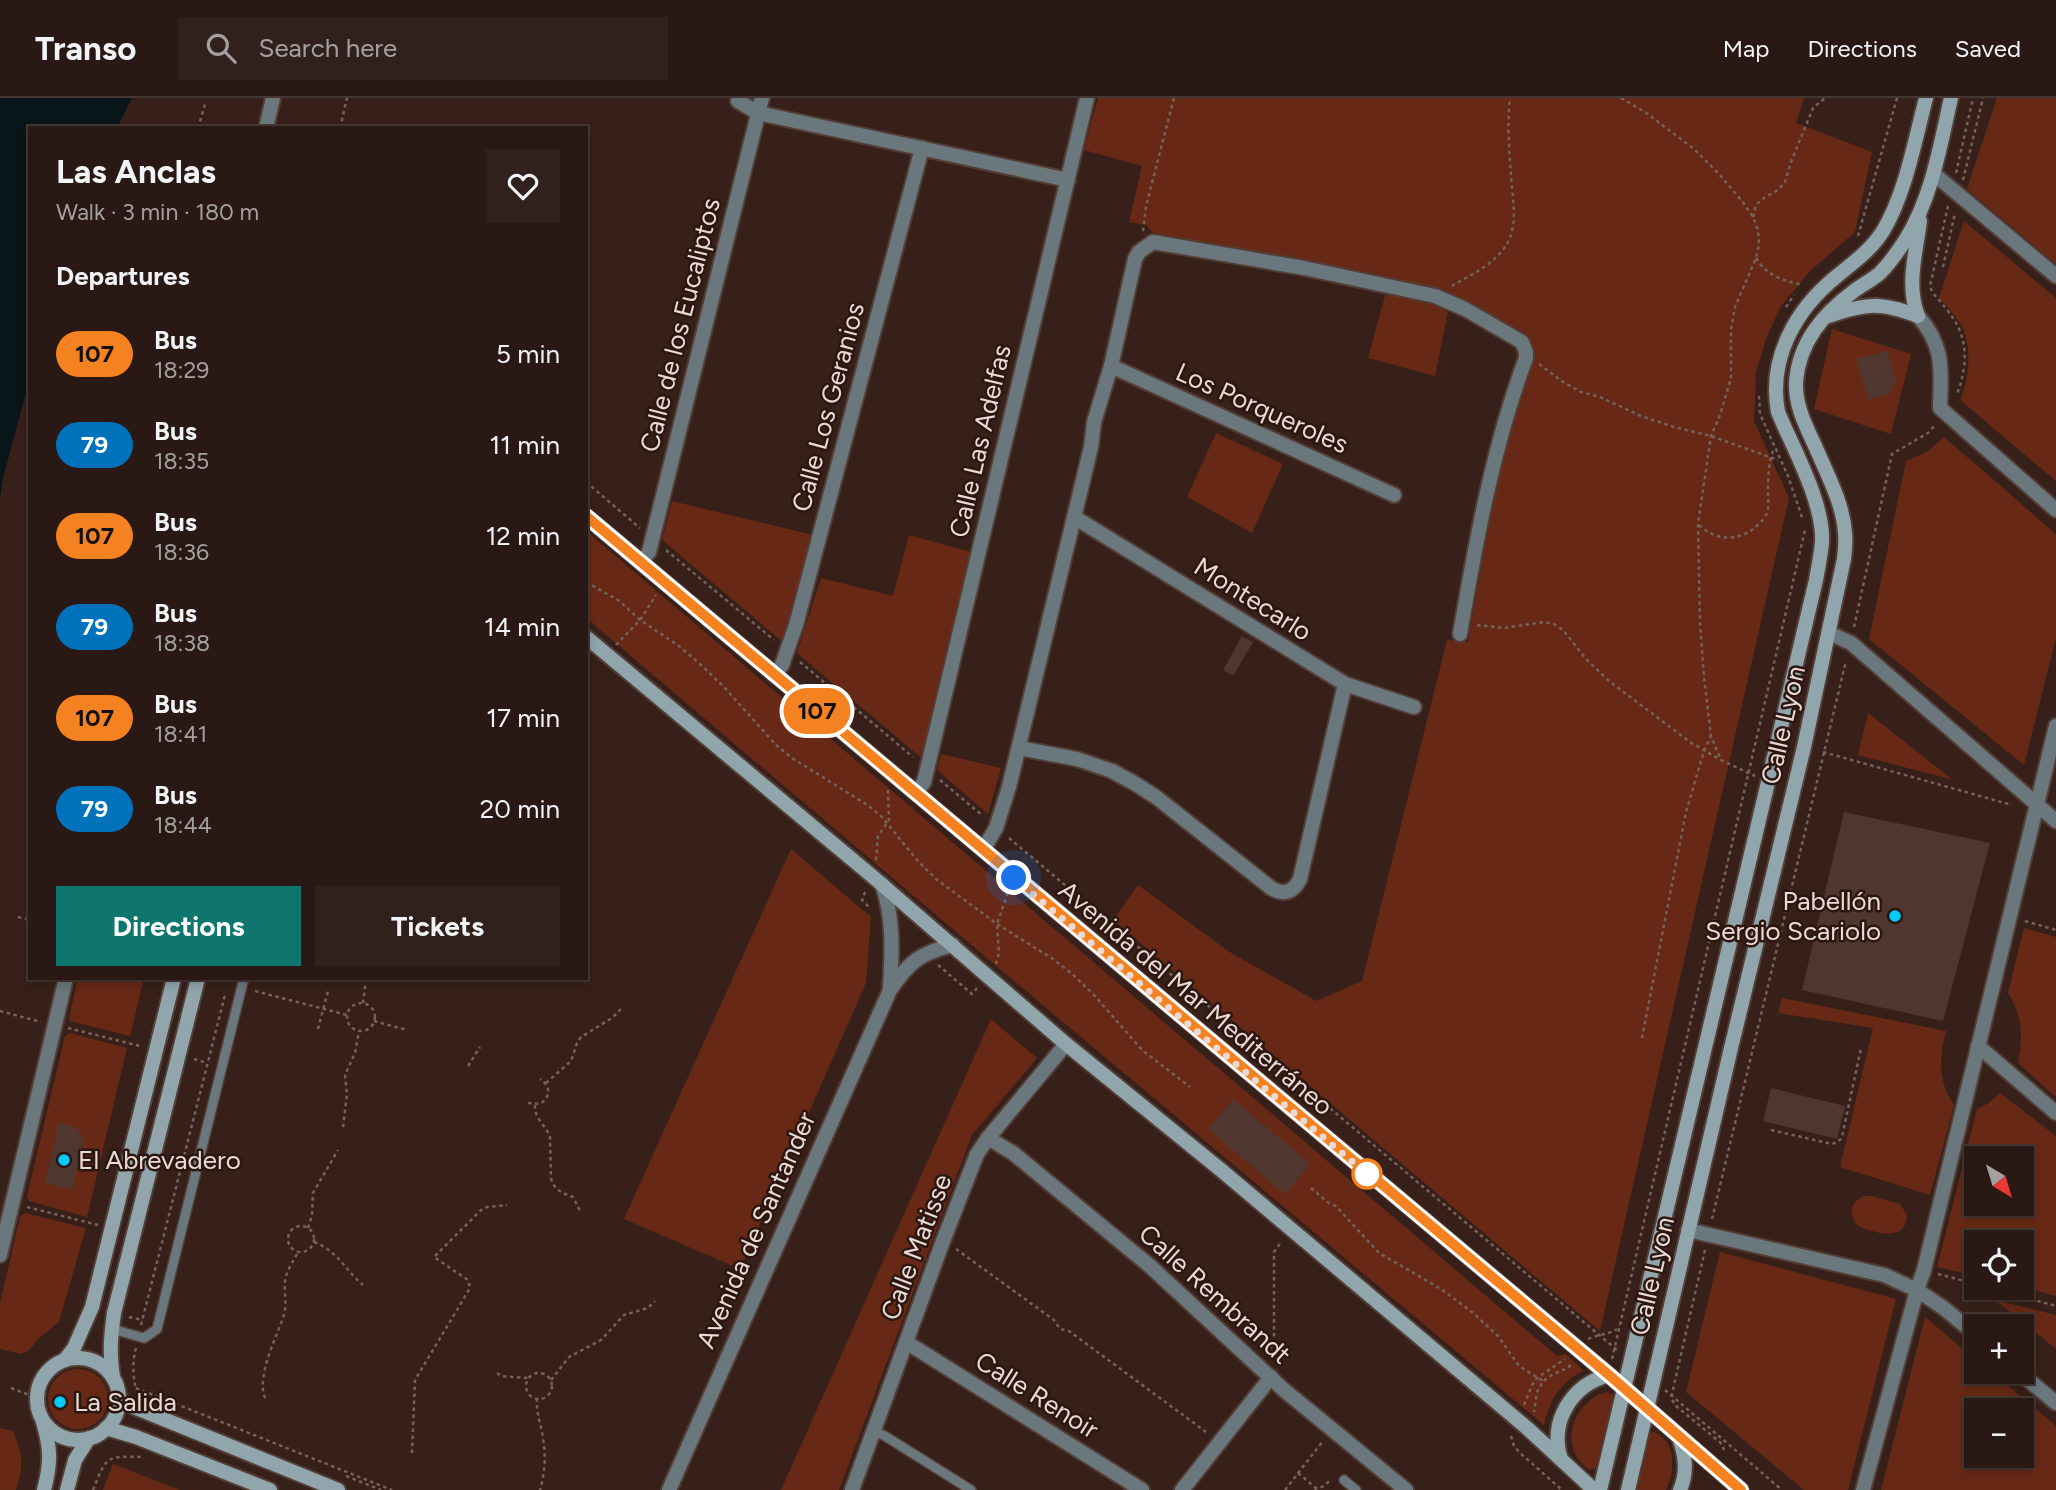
<!DOCTYPE html>
<html lang="en">
<head>
<meta charset="utf-8">
<style>
	:root { --surface:#291813; --page:#31211c; --text:#f1f3f6; --muted:#a5a0a0; --line:#453733; --accent:#0f766e }
	body { margin:0; font-family:Figtree,sans-serif; background:var(--page); color:var(--text); height:100vh; display:flex; flex-direction:column; font-size:26px; white-space:nowrap }
	* { box-sizing:border-box; margin:0 }
	p { font-size:23px; color:var(--muted) }
	.icon { flex:none; width:38px; height:38px; fill:none; stroke:currentColor; stroke-width:2; stroke-linecap:round; stroke-linejoin:round }
	.map { position:relative; flex:1; overflow:hidden }
	.details { position:absolute; left:28px; top:28px; width:560px; height:854px; display:flex; flex-direction:column; background:var(--surface); border-radius:0px; box-shadow:0 4px 10px #0003,0 0 0 2px var(--line) }
	.details>* { flex:none }
	.badge { padding:0 14px; border-radius:23px; font-size:24px; line-height:46px }
	.needle { width:46px; rotate:142deg }
	.tools { position:absolute; left:1964px; top:1048px; display:grid; gap:14px }
	.tools a { display:grid; place-items:center; width:70px; height:70px; border-radius:0px; background:var(--surface); box-shadow:0 4px 10px #0003,0 0 0 2px var(--line); font-size:35px }
	.you { position:absolute; width:35px; height:35px; margin:-18px; border:5px solid #fff; border-radius:50%; background:#1a73e8; box-shadow:0 0 0 10px #1a73e833 }
	.map>.badge { position:absolute; translate:-50% -50%; box-shadow:0 0 0 4px #fff }
	h2 { padding:0 28px; font-size:26px; line-height:63px }
	.round { display:grid; place-items:center; flex:none; width:74px; height:74px; border-radius:0px; background:var(--page) }
	.headline { display:flex; align-items:center; justify-content:space-between; height:119px; padding:0 28px }
	h1 { font-size:33px; font-weight:700; line-height:52px }
	.button { display:flex; gap:14px; margin-top:auto; padding:14px 28px }
	.button a { flex:1; height:80px; border-radius:0px; background:var(--accent); color:#fff; font-size:28px; font-weight:700; line-height:80px; text-align:center }
	.button a+a { background:var(--page); color:var(--text) }
	ul { padding:0; list-style:none }
	li { display:flex; align-items:center; gap:21px; height:91px; padding:0 28px }
	li div { flex:1 }
	li b { display:block; font-size:26px }
	li em { font-style:normal }
	li .badge { min-width:77px; font-weight:700; text-align:center }
	header { display:flex; align-items:center; gap:42px; box-sizing:border-box; height:98px; padding:0 35px; background:var(--surface); border-bottom:2px solid var(--line) }
	header strong { font-size:33px }
	nav { display:flex; gap:38px; margin-inline-start:auto; font-size:24px }
	.search { width:490px; height:63px; background:var(--page); display:flex; align-items:center; gap:18px; box-sizing:border-box; padding:0 24px; border-radius:0px; color:var(--muted); font-size:26px }
	.map>svg:first-child { display:block }
</style>
</head>
<body>
<header>
<strong>Transo</strong>
<div class="search"><svg class="icon" aria-label="search" viewBox="0 0 24 24"><circle cx="10" cy="10" r="6"/><path d="M15 15l6 6"/></svg>Search here</div>
<nav><a>Map</a><a>Directions</a><a>Saved</a></nav>
</header>
<div class="map">
<svg width="2056" height="1392" viewBox="0 0 2056 1392">
	<rect width="100%" height="100%" fill="#372019"/>
	<g fill="#672916" fill-rule="evenodd">
		<path d="M1098,0H1804L1796,25L1872,54L1855,134L1809,174L1781,208L1767,238L1756,274L1754,323L1789,400L1600,1233L1113,822L1138,787L1228,853L1316,903L1362,883L1447,542L1468,544L1494,395L1512,309L1533,255L1526,244L1438,190L1153,135L1146,127L1129,124L1142,68L1084,52Z"/>
		<path d="M1997,0H2056V166L1967,91Z"/>
		<path d="M1964,123L2056,200V383L1960,302C1969,282 1972,252 1963,231C1957,219 1948,209 1939,200Z"/>
		<path d="M1386,194L1422,201L1448,214L1435,278L1368,260Z"/>
		<path d="M1832,231L1911,256L1891,336L1814,311Z"/>
		<path d="M1216,335L1283,366L1252,435L1187,399Z"/>
		<path d="M1944,339L2056,436V540L2024,667L1869,541L1906,363L1927,354Z"/>
		<path d="M672,403L813,437L784,545L662,442Z"/>
		<path d="M586,433L1557,1258L1566,1256L1584,1273C1562,1281 1548,1305 1544,1327L995,867L586,520Z"/>
		<path d="M909,437L974,455L924,662L797,555L821,480L893,498Z"/>
		<path d="M1868,615L1953,682L1858,657Z"/>
		<path d="M941,656L1001,670L988,716L937,672Z"/>
		<path d="M791,751L871,819L866,885L740,1171L624,1121Z"/>
		<path d="M2024,830L2056,839V999L2018,965C2023,939 2023,918 2008,895Z"/>
		<path d="M78,880H144L130,938L70,923L69,920Z"/>
		<path d="M1782,900L1946,933C1939,958 1938,985 1954,1007L1930,1097L1840,1069L1873,930L1778,915Z"/>
		<path d="M991,921L1037,960L972,1037L839,1392H781Z"/>
		<path d="M70,935L127,950L87,1119L29,1103L27,1098L65,938Z"/>
		<path d="M2000,995L2056,1038V1198L2021,1189V1144H1976V1178L1937,1169L1977,1011L1989,1005ZM1976,1060H2021V1106H1976Z"/>
		<path d="M1865,1098H1871L1900,1106L1907,1117C1906,1145 1875,1135 1858,1128C1848,1116 1850,1103 1865,1098Z"/>
		<path d="M25,1115L86,1130L59,1224L39,1240L29,1252L21,1256L0,1251V1205L20,1119Z"/>
		<path d="M1720,1154L1896,1201L1848,1392H1804L1686,1294Z"/>
		<path d="M1995,1202L2056,1217V1251Z"/>
		<path d="M1925,1219L1976,1262V1274H1991L2056,1328V1392H1881ZM1976,1312H2021V1358H1976Z"/>
		<circle cx="78" cy="1301" r="30"/>
		<path d="M1606,1294L1612,1296L1614,1299L1598,1367L1595,1371L1590,1372C1557,1351 1572,1304 1606,1294Z"/>
		<path d="M0,1330L13,1333C23,1360 24,1364 16,1392H0Z"/>
		<path d="M1653,1334C1677,1342 1675,1373 1666,1392H1636L1649,1335Z"/>
		<path d="M113,1366L180,1392H103Z"/>
	</g>
	<path fill="#08161a" d="M0,0H132L117,30H30V280L3,380L0,400Z"/>
	<g fill="#4f372f">
		<path d="M1887,253L1896,282L1890,295L1869,302L1856,261Z"/>
		<path d="M1242,538L1253,544L1233,578L1223,572Z"/>
		<path d="M1844,714L1990,745L1943,923L1802,892Z"/>
		<path d="M1771,990L1845,1008L1837,1041L1763,1023Z"/>
		<path d="M1233,1001L1310,1066L1285,1096L1208,1031Z"/>
		<path d="M59,1025L75,1029L84,1040L72,1091L45,1085Z"/>
	</g>
	<g fill="none" stroke-linecap="round" stroke-linejoin="round">
		<defs>
			<g id="lane">
				<path d="M112,1231L144,1240L157,1231L244,880"/>
				<path d="M874,1333L885,1338L971,1392"/>
				<path d="M1344,1382L1356,1392"/>
			</g>
			<g id="street">
				<path d="M738,3L758,15L1068,82"/>
				<path d="M266,30L273,0"/>
				<path d="M1934,76L2056,178"/>
				<path d="M1918,218C1945,249 1941,272 1940,310L2056,412"/>
				<path d="M1111,268L1394,397"/>
				<path d="M1074,419L1345,586L1414,609"/>
				<path d="M641,464L649,454L762,0"/>
				<path d="M1829,535L1851,545L2056,723"/>
				<path d="M774,577L782,567L796,527L922,50"/>
				<path d="M1019,650L1077,661L1112,673L1134,685L1156,699L1271,790C1283,798 1294,794 1300,781L1345,586"/>
				<path d="M916,695L924,684L1087,0"/>
				<path d="M983,752L996,730L1009,689L1091,349L1094,324L1111,268L1135,161L1139,154L1153,144L1304,170L1435,198L1465,211L1522,244L1526,254V260C1493,348 1476,443 1460,536"/>
				<path d="M882,786C894,820 892,855 890,890"/>
				<path d="M1978,948L2056,1015"/>
				<path d="M988,1040L1013,1055L1151,1169L1284,1292L1406,1392"/>
				<path d="M1688,1132L1884,1177L1917,1192L1945,1211L1976,1237"/>
				<path d="M0,1157L66,880"/>
				<path d="M906,1244L1142,1392"/>
				<path d="M2019,1274L2056,1305"/>
				<path d="M669,1392L890,892C909,864 920,855 953,847"/>
				<path d="M852,1392L943,1143L977,1056L988,1040L1066,946"/>
				<path d="M1182,1392L1271,1279"/>
				<path d="M1863,1392L1917,1192L1924,1172L2056,628"/>
			</g>
			<g id="secondary">
				<path d="M1829,218C1867,205 1880,204 1918,218"/>
				<path d="M1918,218C1906,187 1916,155 1920,123"/>
				<path d="M586,418L1609,1277L1741,1392"/>
				<path d="M586,539L872,778L1066,946L1221,1072L1527,1330L1594,1392"/>
				<circle cx="78" cy="1301" r="41"/>
				<path d="M65,1262L74,1250L92,1209L174,880"/>
				<path d="M113,1279C109,1256 111,1237 114,1215L198,880"/>
				<path d="M119,1303L338,1392"/>
				<path d="M43,1324C51,1351 51,1365 44,1392"/>
				<path d="M106,1330L136,1339L270,1392"/>
				<path d="M1679,1339C1685,1357 1688,1374 1680,1392"/>
				<path d="M1561,1361C1549,1324 1571,1287 1609,1277"/>
				<path d="M67,1392L75,1362L89,1340"/>
				<path d="M1600,1392L1816,482C1818,470 1821,457 1822,444C1824,405 1793,350 1778,314C1768,260 1796,211 1837,178C1854,164 1871,152 1883,133C1905,97 1915,42 1926,0"/>
				<path d="M1628,1392L1731,950L1804,649L1844,461C1845,452 1846,443 1845,435C1843,405 1827,376 1816,350C1806,328 1795,308 1796,284C1799,244 1823,216 1854,193C1862,187 1872,182 1880,175C1889,166 1899,152 1906,141C1932,99 1940,48 1951,0"/>
			</g>
		</defs>
		<use href="#lane" stroke="#533e37" stroke-width="12"/>
		<use href="#street" stroke="#533e37" stroke-width="18"/>
		<use href="#secondary" stroke="#533e37" stroke-width="18"/>
		<g stroke="#76615b" stroke-width="2.5" stroke-dasharray="3.5 3.5" stroke-linecap="butt">
			<path d="M1621,0L1645,14L1694,51L1719,76L1742,103L1753,119L1758,132L1759,146L1756,160L1735,209L1731,231V280L1720,317L1711,338L1698,426L1700,525L1704,579L1711,638L1721,662L1755,678"/>
			<path d="M198,30L205,6"/>
			<path d="M340,30L347,0"/>
			<path d="M1956,75L1973,0"/>
			<path d="M1963,82L1983,0"/>
			<path d="M1948,108L1930,188L1932,194C1954,219 1968,235 1964,270C1962,280 1961,288 1956,297"/>
			<path d="M1753,119L1756,107L1764,100L1778,92L1785,84L1791,64L1813,10L1825,0"/>
			<path d="M1143,133L1146,108L1174,0"/>
			<path d="M1858,138L1897,0"/>
			<path d="M1756,160C1767,178 1784,183 1803,187"/>
			<path d="M1943,169L1955,115"/>
			<path d="M1452,188C1468,178 1489,169 1501,154C1521,132 1512,102 1511,76C1509,52 1507,24 1510,0"/>
			<path d="M1786,209L1794,197"/>
			<path d="M1539,266L1563,284L1581,294L1600,299L1641,318L1674,329L1711,338L1778,362"/>
			<path d="M1759,298L1760,316L1788,378L1803,422"/>
			<path d="M586,384L640,430"/>
			<path d="M1699,427C1715,442 1736,444 1753,431C1758,427 1765,421 1767,415C1769,410 1768,403 1768,398C1768,382 1768,365 1774,350"/>
			<path d="M666,452L774,542"/>
			<path d="M586,484L618,502L640,522L679,548L700,566L724,589L776,647L792,660L869,708L882,719L917,762L936,781L997,826L1053,861L1071,875L1094,897L1142,952L1190,989"/>
			<path d="M1477,527L1504,530L1544,524L1554,526L1563,532L1587,562L1609,583L1690,644L1721,662"/>
			<path d="M1854,529L1892,356L1928,335L1936,326"/>
			<path d="M616,547L640,522L656,497"/>
			<path d="M800,564L913,659"/>
			<path d="M1823,654L2012,707"/>
			<path d="M940,682L983,718"/>
			<path d="M1009,740L1617,1252"/>
			<path d="M876,762L878,738L889,722L888,692"/>
			<path d="M865,794L862,802L871,811"/>
			<path d="M18,819L30,822"/>
			<path d="M2025,823L2056,832"/>
			<path d="M996,866L999,855L997,826L1008,794"/>
			<path d="M938,867L972,896L977,890"/>
			<path d="M255,893L347,917"/>
			<circle cx="361" cy="919" r="14"/>
			<path d="M363,905L366,880"/>
			<path d="M0,913L41,924"/>
			<path d="M374,923L407,932"/>
			<path d="M68,930L140,948"/>
			<path d="M318,931L328,893"/>
			<path d="M1642,940L1686,714L1704,653L1711,638"/>
			<path d="M194,961L207,965"/>
			<path d="M468,968L480,949"/>
			<path d="M546,985L571,963L577,945L581,939L612,920L621,911"/>
			<path d="M528,1005L540,1006C551,999 551,988 540,981"/>
			<path d="M535,1007C534,1021 546,1027 550,1039L551,1081C555,1093 563,1095 573,1099L581,1115"/>
			<path d="M343,1029L347,996L345,977L355,955L359,933"/>
			<path d="M1771,1032L1832,1046L1838,1044L1842,1039L1861,950"/>
			<path d="M1311,1090L1330,1106L1336,1108L1379,1155L1441,1191L1472,1214L1498,1238L1519,1268L1543,1283L1537,1294L1534,1314"/>
			<path d="M27,1109L98,1127"/>
			<path d="M1712,1121L1846,563"/>
			<circle cx="301" cy="1141" r="13"/>
			<path d="M308,1130L312,1117L313,1095L338,1052"/>
			<path d="M314,1144C339,1154 344,1171 363,1187"/>
			<path d="M956,1151L1054,1222L1060,1231L1069,1233L1206,1334"/>
			<path d="M1705,1152L1671,1300L1676,1308L1722,1346L1725,1355"/>
			<path d="M1938,1176L1976,1186"/>
			<path d="M1990,1190L2056,1208"/>
			<path d="M129,1219L143,1222"/>
			<path d="M141,1227L225,897"/>
			<path d="M1588,1241C1598,1236 1608,1237 1617,1231"/>
			<path d="M136,1250C132,1264 133,1277 136,1292"/>
			<path d="M1264,1255L1274,1246V1154L1282,1143"/>
			<path d="M1612,1261L1805,432"/>
			<path d="M497,1275L501,1278L529,1280"/>
			<circle cx="539" cy="1288" r="13"/>
			<path d="M551,1282L569,1259L601,1242L624,1217L648,1210L655,1203"/>
			<path d="M1544,1283C1552,1274 1565,1274 1573,1265"/>
			<path d="M11,1290L37,1300"/>
			<path d="M136,1290L392,1392"/>
			<path d="M1665,1292L1782,1392"/>
			<path d="M265,1300C256,1278 277,1238 284,1217C287,1206 284,1195 285,1184C286,1173 293,1164 298,1154"/>
			<path d="M537,1300C536,1315 541,1326 543,1340C546,1357 545,1375 540,1392"/>
			<path d="M1524,1307L1532,1287L1537,1280L1565,1261"/>
			<path d="M1511,1338L1514,1348L1519,1354L1562,1392"/>
			<path d="M412,1355L415,1282L470,1190L468,1182L434,1159L481,1112L487,1109L507,1107"/>
			<path d="M1298,1375L1316,1390"/>
			<path d="M346,1378L381,1392"/>
			<path d="M93,1392C107,1357 106,1358 143,1359"/>
			<path d="M1285,1392L1323,1343"/>
			<path d="M1315,1392L1317,1389H1322L1331,1382"/>
		</g>
		<use href="#lane" stroke="#6a777c" stroke-width="9"/>
		<use href="#street" stroke="#6a777c" stroke-width="14"/>
		<use href="#secondary" stroke="#90a5ac" stroke-width="14"/>
	</g>
	<g fill="none" stroke-linecap="round" stroke-linejoin="round">
		<defs>
			<path id="line" d="M586,418L1609,1277L1741,1392"/>
		</defs>
		<use href="#line" stroke="#fff" stroke-width="16"/>
		<use href="#line" stroke="#f58220" stroke-width="10"/>
		<path stroke="#e9dad5" stroke-width="7" stroke-dasharray="0 12.6" d="M1014,780L1367,1076"/>
	</g>
	<g fill="#00cbf9" stroke="#2c1710" stroke-width="2.5">
		<circle cx="1895" cy="818" r="7"/>
		<circle cx="64" cy="1062" r="7"/>
		<circle cx="60" cy="1304" r="7"/>
	</g>
	<circle fill="#fff" stroke="#f58220" stroke-width="3.5" cx="1367" cy="1076" r="14"/>
	<g text-anchor="middle" dominant-baseline="central" stroke-width="5" stroke-linejoin="round" paint-order="stroke">
		<g font-size="26" fill="#e9dad5" stroke="#2c1710">
			<text transform="translate(680 227) rotate(-76)">Calle de los Eucaliptos</text>
			<text transform="translate(828 309) rotate(-75)">Calle Los Geranios</text>
			<text transform="translate(1262 310) rotate(24)">Los Porqueroles</text>
			<text transform="translate(980 343) rotate(-77)">Calle Las Adelfas</text>
			<text transform="translate(1253 501) rotate(32)">Montecarlo</text>
			<text transform="translate(1783 627) rotate(-77)">Calle Lyon</text>
			<text transform="translate(1196 900) rotate(40)">Avenida del Mar Mediterráneo</text>
			<text transform="translate(756 1132) rotate(-66)">Avenida de Santander</text>
			<text transform="translate(916 1149) rotate(-69)">Calle Matisse</text>
			<text transform="translate(1652 1178) rotate(-77)">Calle Lyon</text>
			<text transform="translate(1215 1196) rotate(42)">Calle Rembrandt</text>
			<text transform="translate(1037 1297) rotate(32)">Calle Renoir</text>
		</g>
		<g font-size="26" fill="#e9dad5" stroke="#2c1710" text-anchor="start">
			<text x="1881" y="803" text-anchor="end">Pabellón<tspan x="1881" dy="30">Sergio Scariolo</tspan></text>
			<text x="78" y="1062">El Abrevadero</text>
			<text x="74" y="1304">La Salida</text>
		</g>
	</g>
</svg>
<div class="tools">
<a><svg class="needle" viewBox="-14 -14 28 28"><path d="M0-13l5 13h-10z" fill="#e53935"/><path d="M0 13l5-13h-10z" fill="#a5a0a0"/></svg></a>
<a><svg class="icon" aria-label="locate" viewBox="0 0 24 24"><circle cx="12" cy="12" r="6"/><path d="M12 2v4M12 18v4M2 12h4M18 12h4"/></svg></a>
<a>+</a>
<a>−</a>
</div>
<div class="you" style="left:1014px;top:780px"></div>
<b class="badge" style="left:817px;top:613px;background:#f58220;color:#111">107</b>
<section class="details">
<div class="headline"><div><h1>Las Anclas</h1><p>Walk · 3 min · 180 m</p></div><a class="round"><svg class="icon" aria-label="heart" viewBox="0 0 24 24"><path d="M12 20l-8-8c-3-5 5-10 8-4 3-6 11-1 8 4z"/></svg></a></div>
<h2>Departures</h2>
<ul>
<li><span class="badge" style="background:#f58220;color:#111">107</span><div><b>Bus</b><p>18:29</p></div><em>5 min</em></li>
<li><span class="badge" style="background:#0072bc;color:#fff">79</span><div><b>Bus</b><p>18:35</p></div><em>11 min</em></li>
<li><span class="badge" style="background:#f58220;color:#111">107</span><div><b>Bus</b><p>18:36</p></div><em>12 min</em></li>
<li><span class="badge" style="background:#0072bc;color:#fff">79</span><div><b>Bus</b><p>18:38</p></div><em>14 min</em></li>
<li><span class="badge" style="background:#f58220;color:#111">107</span><div><b>Bus</b><p>18:41</p></div><em>17 min</em></li>
<li><span class="badge" style="background:#0072bc;color:#fff">79</span><div><b>Bus</b><p>18:44</p></div><em>20 min</em></li>
</ul>
<div class="button"><a>Directions</a><a>Tickets</a></div>
</section>
</div>
</body>
</html>
